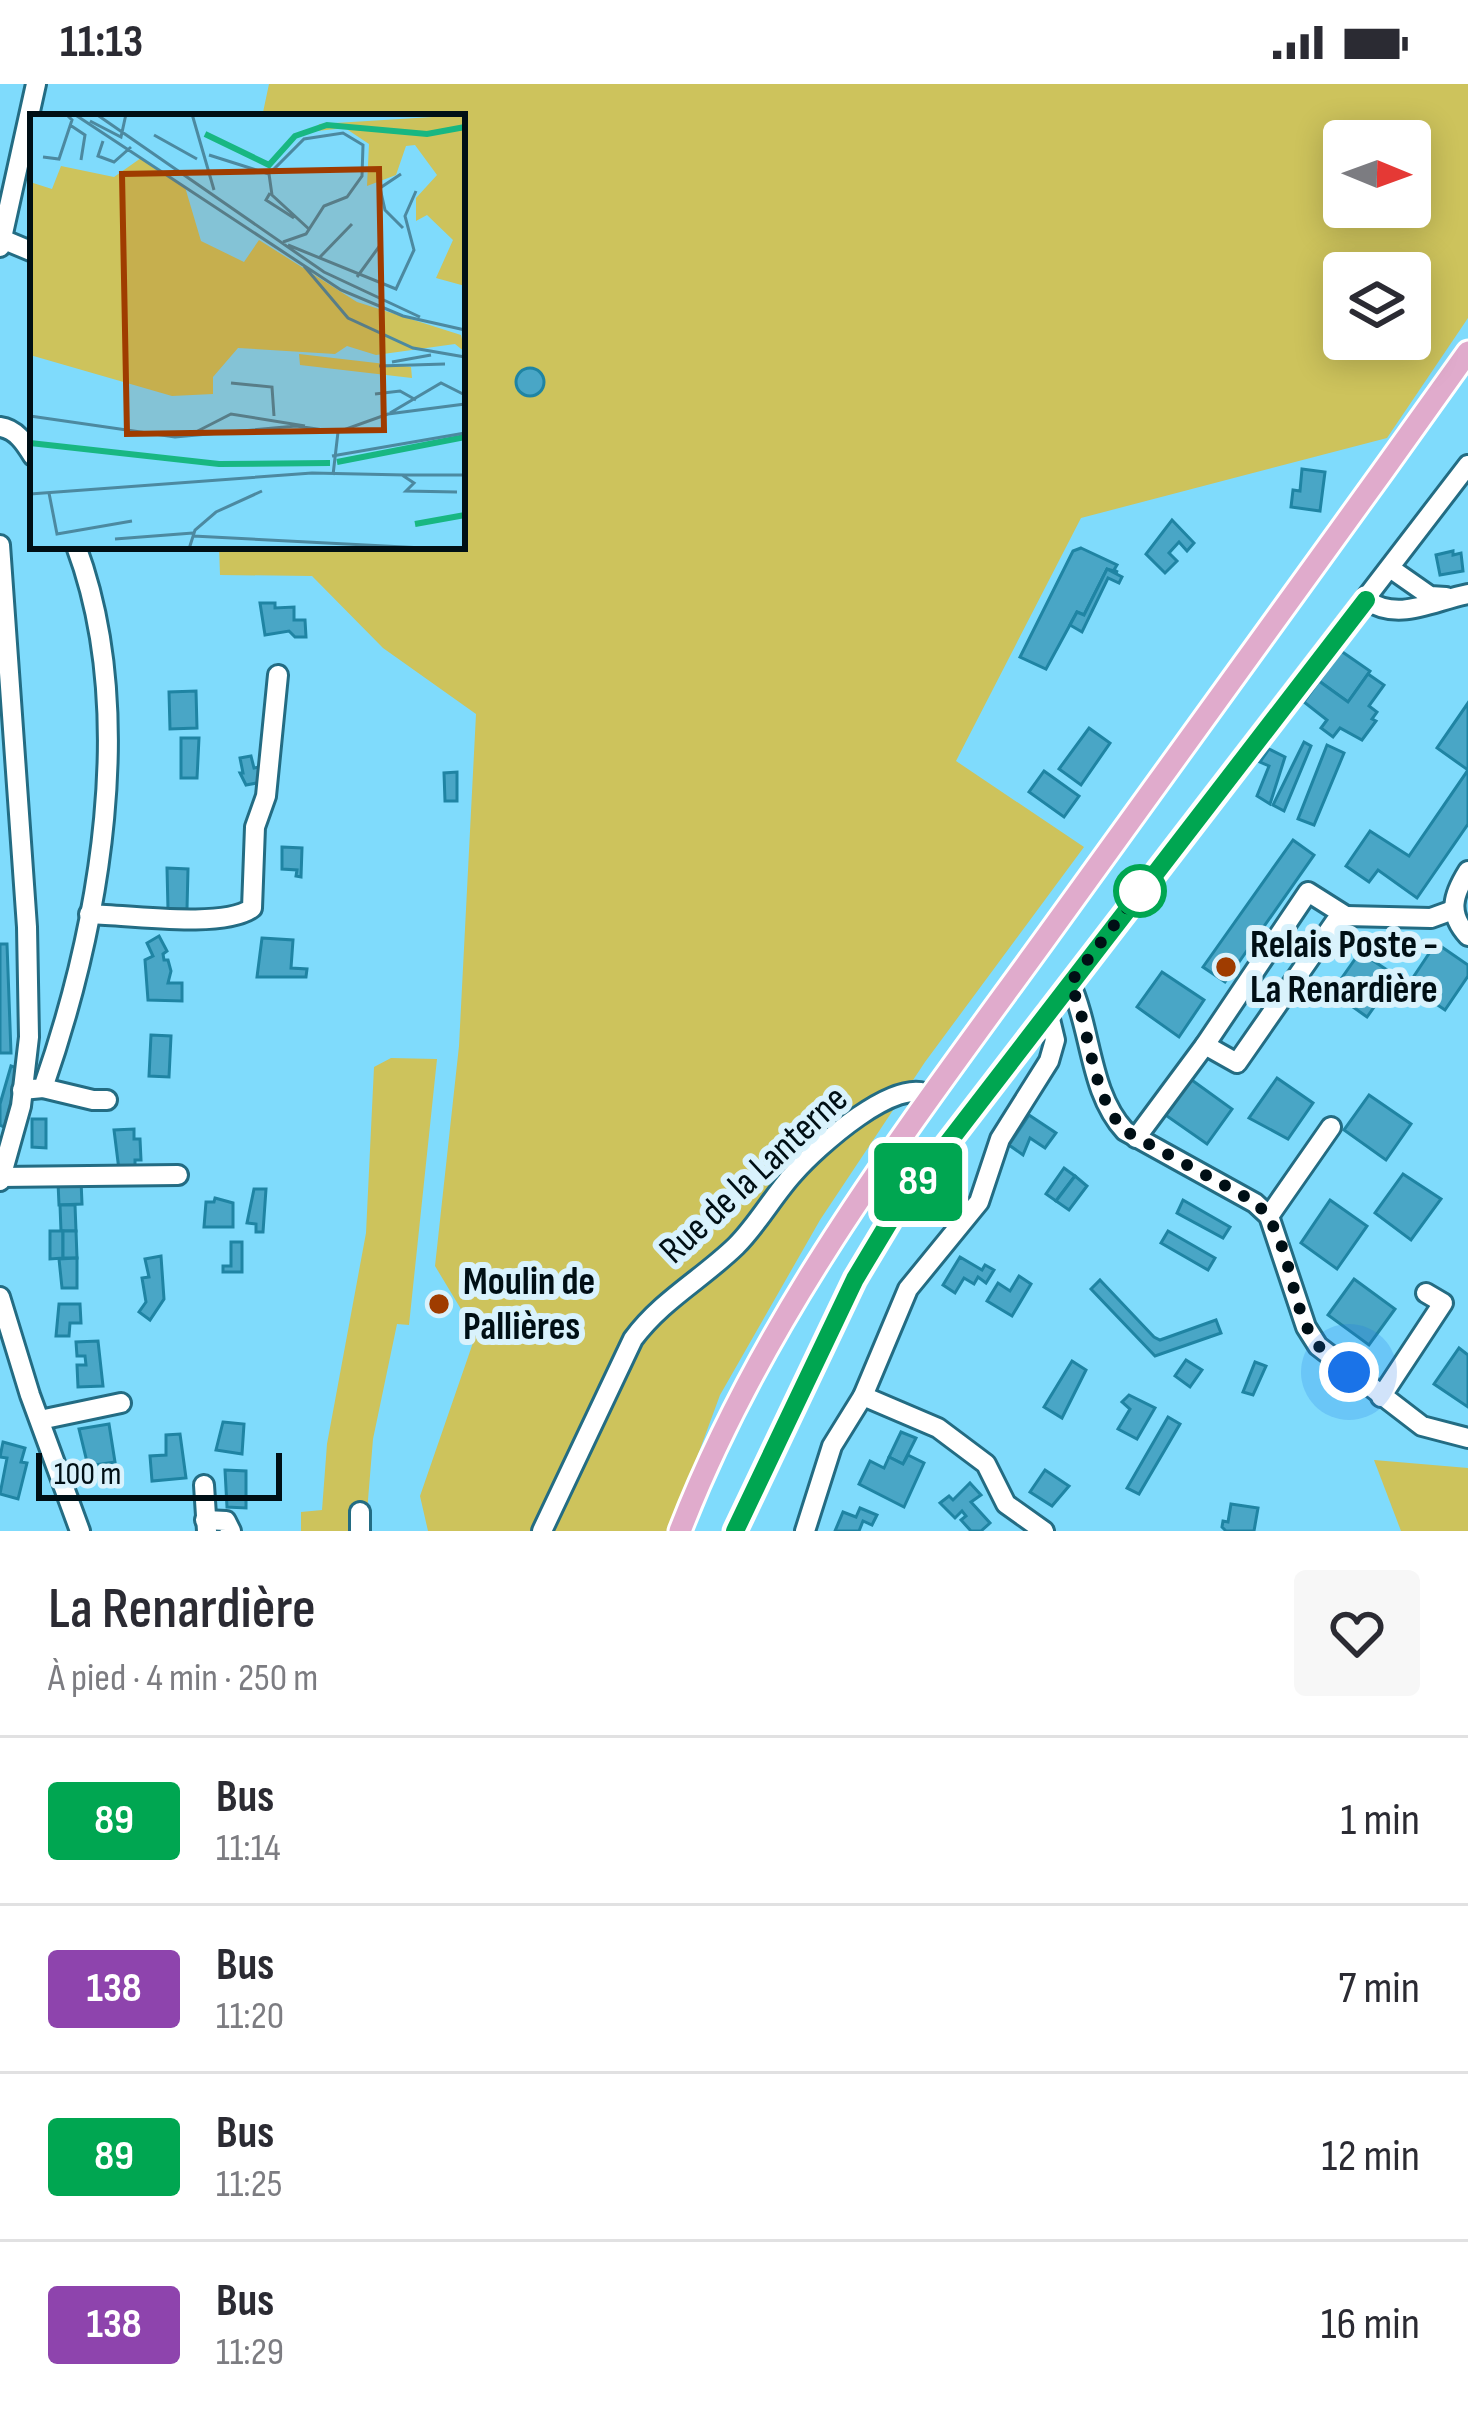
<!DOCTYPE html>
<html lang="fr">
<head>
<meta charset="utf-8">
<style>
	:root { --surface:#fff; --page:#f7f7f7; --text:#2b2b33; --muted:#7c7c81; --line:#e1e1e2 }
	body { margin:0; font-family:"Sofia Sans Condensed",sans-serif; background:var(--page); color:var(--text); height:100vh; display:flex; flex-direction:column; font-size:45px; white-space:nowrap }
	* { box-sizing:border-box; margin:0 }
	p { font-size:39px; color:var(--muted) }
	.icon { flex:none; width:66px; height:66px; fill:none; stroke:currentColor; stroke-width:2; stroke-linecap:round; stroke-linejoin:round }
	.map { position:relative; height:1447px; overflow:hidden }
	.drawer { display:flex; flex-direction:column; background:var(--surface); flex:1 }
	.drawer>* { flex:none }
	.badge { padding:0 24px; border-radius:9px; font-size:42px; line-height:78px }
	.needle { width:78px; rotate:91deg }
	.controls { position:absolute; left:1323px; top:36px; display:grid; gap:24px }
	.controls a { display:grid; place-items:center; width:108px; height:108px; border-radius:12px; background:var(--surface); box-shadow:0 6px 30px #0003; font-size:60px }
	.scale { position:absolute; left:36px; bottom:30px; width:246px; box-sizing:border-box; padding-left:12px; border:6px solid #000f15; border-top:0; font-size:33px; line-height:42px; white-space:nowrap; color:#000f15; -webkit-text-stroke:9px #d9f2fc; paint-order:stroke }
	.you { position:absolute; width:60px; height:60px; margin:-30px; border:9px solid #fff; border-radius:50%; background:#1a73e8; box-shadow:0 0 0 18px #1a73e833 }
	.map>.badge { position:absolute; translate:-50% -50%; box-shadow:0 0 0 6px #fff }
	.round { display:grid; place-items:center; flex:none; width:126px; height:126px; border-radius:12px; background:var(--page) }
	.headline { display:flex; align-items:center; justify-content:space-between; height:204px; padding:0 48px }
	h1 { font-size:57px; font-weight:600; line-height:90px }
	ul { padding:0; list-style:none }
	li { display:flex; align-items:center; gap:36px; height:168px; padding:0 48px; border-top:3px solid var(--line) }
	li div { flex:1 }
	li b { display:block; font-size:45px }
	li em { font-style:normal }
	li .badge { min-width:132px; font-weight:700; text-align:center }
	.status { display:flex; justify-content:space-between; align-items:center; height:84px; padding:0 60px; background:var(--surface); direction:ltr }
	.status svg { height:33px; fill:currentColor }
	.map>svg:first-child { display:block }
</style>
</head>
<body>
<div class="status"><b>11:13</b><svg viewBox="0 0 49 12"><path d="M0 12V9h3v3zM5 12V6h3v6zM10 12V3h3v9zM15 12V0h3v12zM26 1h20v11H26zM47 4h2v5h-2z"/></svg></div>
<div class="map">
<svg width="1468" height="1447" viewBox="0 0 1468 1447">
	<rect width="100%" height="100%" fill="#7fdbfc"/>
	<g fill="#cdc35c" fill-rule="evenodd">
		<path d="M269,0H1468V234L1387,354L1081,434L956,677L1084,763L925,978L820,1136L720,1311L670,1447H428L420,1412L476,1250L435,1182L459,962L476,630L383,564L312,492L220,491L219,462H462V33H262ZM1344,57H1410V123H1344ZM1344,189H1410V255H1344Z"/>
		<path d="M391,974L437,975L409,1241L397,1240L373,1355L367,1428L355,1447H301V1428L322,1426L327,1360L366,1149L374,983Z"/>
		<path d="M1374,1376L1468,1384V1447H1401Z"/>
	</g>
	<g fill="#49a6c6" stroke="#1f84a3" stroke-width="3">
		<circle cx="530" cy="298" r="14"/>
		<path d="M1302,385L1325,388L1320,427L1291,423L1293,406L1300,407Z"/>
		<path d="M1172,436L1194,459L1187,467L1179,458L1169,469L1177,477L1165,489L1146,470Z"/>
		<path d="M1081,464L1117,481L1114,486L1118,488L1107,485L1084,531L1077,528L1046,585L1020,573L1073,467Z"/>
		<path d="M1453,467V471L1461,469L1463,487L1440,491L1436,471Z"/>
		<path d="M1107,485L1122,493L1119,499L1108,494L1082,548L1070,541L1077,528L1084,531Z"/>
		<path d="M260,519H275V524L294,523V536H305L306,553H295L289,547L265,551Z"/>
		<path d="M1341,567L1370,587L1348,618L1319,597Z"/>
		<path d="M1368,590L1384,601L1369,622L1377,628L1372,635L1376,637L1362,656L1340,644L1333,653L1321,644L1327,636L1304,618L1319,597L1348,618Z"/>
		<path d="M196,607L197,644L170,645L169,608Z"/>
		<path d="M1468,619V686L1437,664Z"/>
		<path d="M1089,644L1110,659L1081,701L1059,685Z"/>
		<path d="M181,654H199L197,694H181Z"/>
		<path d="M1304,658L1311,662L1284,727L1273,721Z"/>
		<path d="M1327,661L1344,669L1314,741L1298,735Z"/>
		<path d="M1269,665L1285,673L1270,720L1257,712L1269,682L1260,678Z"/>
		<path d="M251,672L254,684L264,682L262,698L246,701L240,689H243L240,674Z"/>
		<path d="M1468,686V740L1417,814L1378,786L1369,798L1346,782L1370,747L1409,772Z"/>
		<path d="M1044,687L1079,712L1064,733L1029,708Z"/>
		<path d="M457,688V717H445L444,689Z"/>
		<path d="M1293,756L1314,771L1225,898L1203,883Z"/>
		<path d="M282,763L302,764L301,793L296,792L297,786L282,785Z"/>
		<path d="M167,784L188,785L187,825H168Z"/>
		<path d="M159,852L167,867L163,870L164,876H168L171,887L168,899H182V917L148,916L145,876L153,872L147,859Z"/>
		<path d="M262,854L293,856L291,884L307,885L306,893H257Z"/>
		<path d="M1436,859L1468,881V892L1445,926L1408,901Z"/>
		<path d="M0,860H7L11,969H0Z"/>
		<path d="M1360,868L1396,892L1367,933L1332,908Z"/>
		<path d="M1162,888L1204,916L1179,953L1137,923Z"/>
		<path d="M151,951L171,952L169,993L149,992Z"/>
		<path d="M11,982L20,985L4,1043L0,1041V1020Z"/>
		<path d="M1189,994L1232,1025L1207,1060L1164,1030Z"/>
		<path d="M1277,994L1313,1019L1288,1055L1249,1034Z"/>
		<path d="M1369,1011L1411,1040L1386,1076L1344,1046Z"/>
		<path d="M1029,1031L1056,1049L1045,1064L1030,1054L1023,1071L1009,1061Z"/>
		<path d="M32,1035H46V1064L32,1063Z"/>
		<path d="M134,1045V1055H140L141,1076H135V1086H119L114,1046Z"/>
		<path d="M1064,1084L1075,1092L1056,1117L1046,1110Z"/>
		<path d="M1403,1090L1441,1115L1411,1156L1375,1129Z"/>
		<path d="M1075,1092L1087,1102L1069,1126L1056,1117Z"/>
		<path d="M81,1096L82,1120L59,1121L58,1098Z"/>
		<path d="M254,1105H266L263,1148H256V1140L247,1139Z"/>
		<path d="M215,1114L233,1119V1143H204L206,1118H214Z"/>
		<path d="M1183,1116L1230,1143L1223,1154L1177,1129Z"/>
		<path d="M1330,1116L1367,1142L1337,1185L1301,1159Z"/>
		<path d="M60,1121H75L76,1147H61Z"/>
		<path d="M50,1147H63V1174L50,1175Z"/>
		<path d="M63,1147H76L77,1174H63Z"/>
		<path d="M1168,1147L1215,1174L1208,1186L1161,1159Z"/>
		<path d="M231,1158H242V1188H223V1182H231Z"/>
		<path d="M161,1172L164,1215L150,1236L139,1228L146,1218L142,1194L149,1193L145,1175Z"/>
		<path d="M960,1173L982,1186L985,1181L994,1186L986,1199L978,1193L974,1200L964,1194L955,1209L943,1201Z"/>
		<path d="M77,1174V1204H62L59,1175Z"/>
		<path d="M1019,1192L1031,1200L1012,1232L987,1217L998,1199L1010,1207Z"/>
		<path d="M1354,1195L1395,1225L1369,1261L1328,1231Z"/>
		<path d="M1100,1196L1154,1253L1160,1256L1216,1236L1221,1249L1155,1272L1091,1205Z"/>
		<path d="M59,1220H80L81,1239H70L69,1252H56Z"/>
		<path d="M98,1257L103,1302L78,1303L77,1281H86L85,1272H77L76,1258Z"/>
		<path d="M1459,1264L1468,1271V1323L1434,1300Z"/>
		<path d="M1186,1276L1202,1286L1190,1303L1175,1292Z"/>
		<path d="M1072,1277L1086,1286L1062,1334L1044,1323Z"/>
		<path d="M1255,1278L1266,1282L1253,1311L1243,1308Z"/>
		<path d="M1129,1311L1155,1324L1137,1355L1118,1345L1130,1325L1122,1318Z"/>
		<path d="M1168,1333L1180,1340L1139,1410L1127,1404Z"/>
		<path d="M223,1338L244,1340L242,1370L216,1366Z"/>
		<path d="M109,1340L115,1378L88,1382L79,1345Z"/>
		<path d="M901,1348L916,1354L903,1380L889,1373Z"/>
		<path d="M180,1350L186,1394L152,1397L150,1372L166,1371V1351Z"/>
		<path d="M3,1358L25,1364L21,1378L27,1379L18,1415L0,1410L7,1374L0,1373Z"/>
		<path d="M908,1371L924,1379L904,1423L859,1400L870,1377L884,1384L889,1373L903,1380Z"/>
		<path d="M225,1386L246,1387V1424L227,1423Z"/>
		<path d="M1045,1386L1069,1402L1052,1422L1030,1408Z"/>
		<path d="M970,1399L981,1411L971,1418L990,1439L981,1447H971L961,1436L966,1432L962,1427L955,1434L940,1419L949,1412L953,1416Z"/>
		<path d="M1231,1420L1258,1424L1254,1447H1226L1222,1443L1223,1437L1228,1438Z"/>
		<path d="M860,1424L877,1431L872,1441L863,1437L859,1447H835L843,1428L856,1433Z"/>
	</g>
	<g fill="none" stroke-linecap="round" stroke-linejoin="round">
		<defs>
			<g id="minor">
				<path d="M2,155L33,168"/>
				<path d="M0,163L36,0"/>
				<path d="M0,343C16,345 25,359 33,372"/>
				<path d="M0,461L27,843L29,953L21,1022L0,1097"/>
				<path d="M1390,484L1430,512L1446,513"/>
				<path d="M1366,516C1399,538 1432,517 1468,510"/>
				<path d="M1468,787C1453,811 1447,829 1468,852"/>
				<path d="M89,830C127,831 224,845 252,824L255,743L266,712L278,591"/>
				<path d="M1070,899C1092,947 1089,1008 1125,1047L1255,1119L1269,1132L1306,1243L1318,1262L1422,1342L1468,1354"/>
				<path d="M1205,961L1308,808L1346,832"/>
				<path d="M43,1004L93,1016H107"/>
				<path d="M22,1006L43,1004C100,841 138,628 76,462"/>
				<path d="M1136,1054L1205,961L1237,979L1335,838L1346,832L1431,834L1453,826"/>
				<path d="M0,1093L178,1091"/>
				<path d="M1269,1132L1331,1043"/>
				<path d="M0,1213L30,1311L80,1447"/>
				<path d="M863,1312L938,1344L986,1380L1006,1420L1044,1447"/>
				<path d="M1381,1313L1443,1219L1426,1209"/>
				<path d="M40,1336L121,1319"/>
				<path d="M204,1401L207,1447"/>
				<path d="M205,1436L226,1437L231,1447"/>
				<path d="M360,1447V1428"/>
				<path d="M542,1447L633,1255C662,1216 702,1195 736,1162C758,1140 773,1112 794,1089C816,1064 898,989 931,1012"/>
				<path d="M735,1447L855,1195L897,1125L1468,381"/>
				<path d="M805,1447L832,1362L863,1312L908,1205L979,1118L1000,1055L1049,977L1055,956L1048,927"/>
			</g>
			<path id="major" d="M680,1447C763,1232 907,1045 1042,859C1184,663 1327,466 1468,268"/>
		</defs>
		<use href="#minor" stroke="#236c83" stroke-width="24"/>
		<use href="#major" stroke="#fff" stroke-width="27"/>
		<use href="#minor" stroke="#fff" stroke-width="18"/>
		<use href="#major" stroke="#e0abcc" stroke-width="21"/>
	</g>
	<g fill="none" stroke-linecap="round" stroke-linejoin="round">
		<defs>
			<path id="line" d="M735,1447L855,1195L897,1125L1366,516"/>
		</defs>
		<use href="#line" stroke="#fff" stroke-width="27"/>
		<use href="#line" stroke="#00a651" stroke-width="18"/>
		<path stroke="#000f15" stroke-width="12" stroke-dasharray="0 21.6" d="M1140,807L1070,899C1092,947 1089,1008 1125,1047L1255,1118C1293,1154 1287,1214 1314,1256C1323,1269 1337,1278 1349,1288"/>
	</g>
	<circle fill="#fff" stroke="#00a651" stroke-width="6" cx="1140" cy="807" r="24"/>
	<g fill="#9f3c00" stroke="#d9f2fc" stroke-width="4.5">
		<circle cx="1226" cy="883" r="12"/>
		<circle cx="439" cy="1220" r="12"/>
	</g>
	<g text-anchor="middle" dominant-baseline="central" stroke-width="12" stroke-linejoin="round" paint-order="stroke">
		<g font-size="39" font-weight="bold" fill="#000f15" stroke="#d9f2fc" text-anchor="start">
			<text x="1250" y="861">Relais Poste -<tspan x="1250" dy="45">La Renardière</tspan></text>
			<text x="463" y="1198">Moulin de<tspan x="463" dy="45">Pallières</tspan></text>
		</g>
		<g font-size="39" fill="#000f15" stroke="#d9f2fc">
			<text transform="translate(754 1091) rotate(-43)">Rue de la Lanterne</text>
		</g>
	</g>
	<g transform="translate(30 30)">
		<rect width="435" height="435" fill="#7fdbfc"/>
		<path d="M435,1L434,133L435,172L406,164L423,126L397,101L386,107V84L407,61L385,31L376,32L366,61L337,72L339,30L315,14L287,17L289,10ZM111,44L155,73L171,127L214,148L229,126L327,188L431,221L435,238L425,230L346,241L317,232L305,240L208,234L183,263V280L142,282L0,241V68L22,75L31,52L84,63ZM269,240L381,253L382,264L270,251Z" fill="#cdc35c"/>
		<path fill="none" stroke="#18b782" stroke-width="6" d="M175,20L239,51L265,22L297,11L397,20L435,13M0,329L189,350L300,349M307,348L435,323M385,410L435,401"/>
		<path fill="none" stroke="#4c89a0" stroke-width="3" d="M44,0L311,176L373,202L435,216M66,0L294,158L390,203M162,0L184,76M60,7L91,23L96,0M40,11L55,21L51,46M124,21L167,45M73,27L68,42L84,48L101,33M179,41L239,60L274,25L313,19L333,31L332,62L317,83L294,92L276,120L253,128M13,43L29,45L42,6L36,0M239,60L242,81L280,116M371,60L350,74L355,96L373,114M240,79L236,86L264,104M258,131L366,175L384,136L375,102L386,77M290,143L322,110M274,152L318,204L383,234L435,243M327,163L351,130M362,248L401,241M349,252L415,250M201,269L242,273L244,302M345,280L370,277L386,286M360,299L411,269L435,281M0,302L145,323L266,312L308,318L358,300L435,290M158,322L201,300L275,312M302,342L435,319M303,361L308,318M372,361L384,369L376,377L427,378M374,361H435M19,379L27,420L102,407M0,380L282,359L375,361M163,422L413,435M85,425L163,419M159,435L165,416L186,398L232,377"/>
		<path fill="#9f3c00" fill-opacity="0.15" stroke="#9f3c00" stroke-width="6" d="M349,55L354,316L97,320L92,60Z"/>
		<rect width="435" height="435" fill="none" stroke="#000f15" stroke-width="6"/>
	</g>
</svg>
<div class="controls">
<a><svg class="needle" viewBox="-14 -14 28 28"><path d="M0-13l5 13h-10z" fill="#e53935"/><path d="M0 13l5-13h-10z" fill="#7c7c81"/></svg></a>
<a><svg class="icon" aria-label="layers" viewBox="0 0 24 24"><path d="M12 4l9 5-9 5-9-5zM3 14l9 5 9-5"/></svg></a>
</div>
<div class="scale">100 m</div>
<div class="you" style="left:1349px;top:1288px"></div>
<b class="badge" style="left:918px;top:1098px;background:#00a651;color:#fff">89</b>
</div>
<section class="drawer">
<div class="headline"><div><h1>La Renardière</h1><p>À pied · 4 min · 250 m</p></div><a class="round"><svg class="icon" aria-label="heart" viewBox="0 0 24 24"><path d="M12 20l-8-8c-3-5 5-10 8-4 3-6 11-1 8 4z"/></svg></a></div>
<ul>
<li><span class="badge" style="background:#00a651;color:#fff">89</span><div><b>Bus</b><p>11:14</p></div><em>1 min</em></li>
<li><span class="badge" style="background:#8e44ad;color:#fff">138</span><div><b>Bus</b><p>11:20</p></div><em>7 min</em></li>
<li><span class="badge" style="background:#00a651;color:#fff">89</span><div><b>Bus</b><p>11:25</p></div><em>12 min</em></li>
<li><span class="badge" style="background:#8e44ad;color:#fff">138</span><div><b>Bus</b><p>11:29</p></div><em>16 min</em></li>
</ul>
</section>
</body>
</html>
